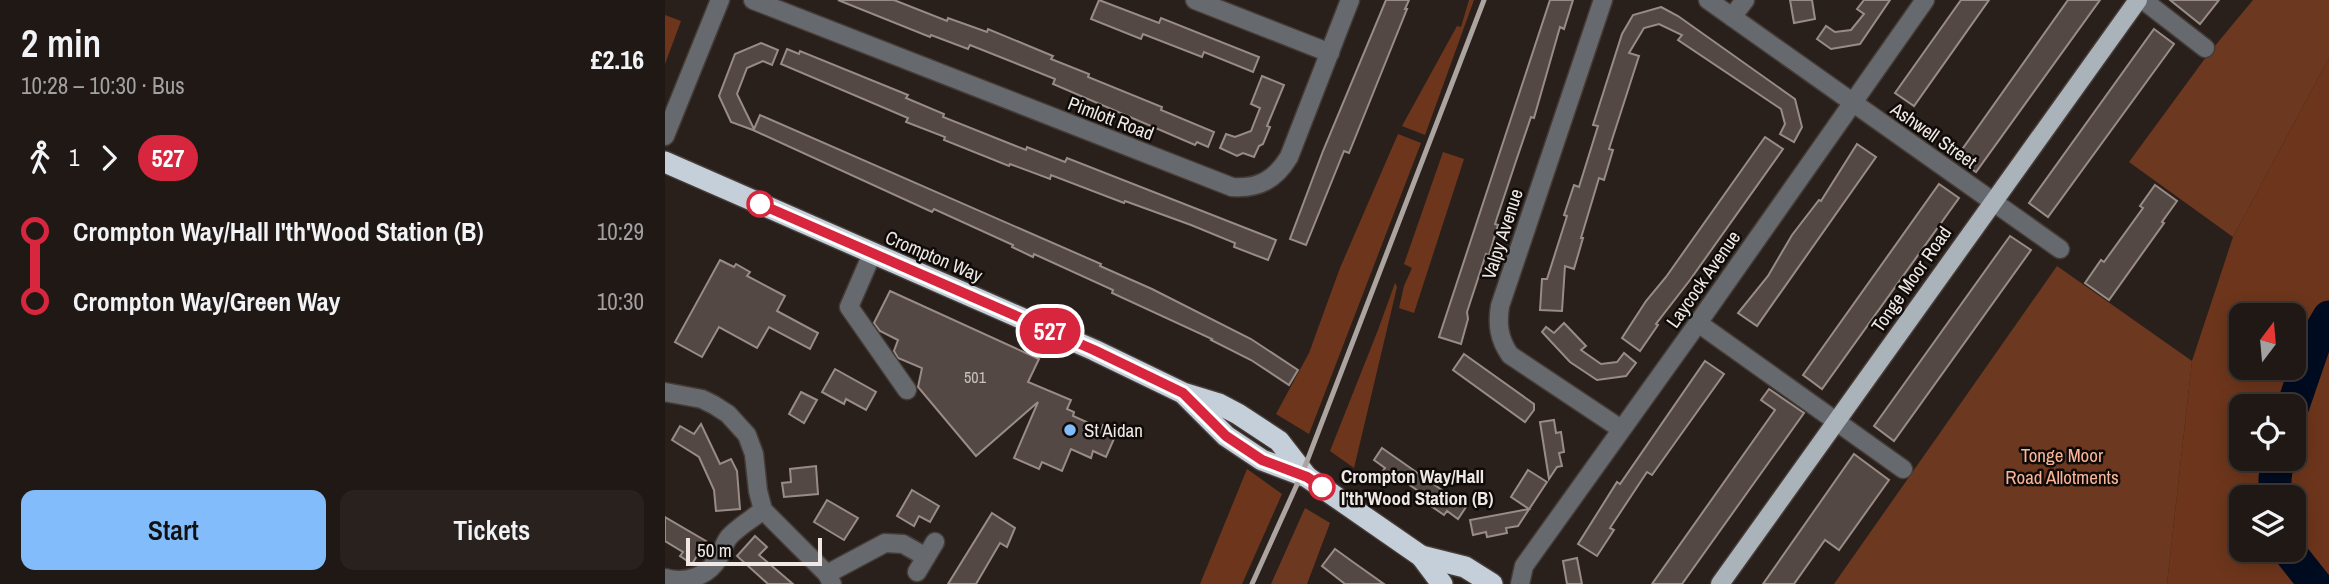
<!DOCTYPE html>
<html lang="en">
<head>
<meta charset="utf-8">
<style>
	:root { --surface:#201814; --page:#28211d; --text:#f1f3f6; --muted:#a2a0a0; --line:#3d3734; --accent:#82bcfa }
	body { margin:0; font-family:"Archivo Narrow",sans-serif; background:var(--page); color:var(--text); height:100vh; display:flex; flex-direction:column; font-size:26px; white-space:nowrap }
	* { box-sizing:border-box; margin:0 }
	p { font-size:23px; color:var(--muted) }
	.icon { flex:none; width:38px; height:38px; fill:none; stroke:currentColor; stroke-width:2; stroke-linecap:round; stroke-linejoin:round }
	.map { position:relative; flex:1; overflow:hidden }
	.drawer { display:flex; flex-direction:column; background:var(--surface); width:665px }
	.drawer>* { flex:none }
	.badge { padding:0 14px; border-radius:23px; font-size:24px; line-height:46px }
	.needle { width:46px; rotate:16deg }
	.controls { position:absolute; left:1564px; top:303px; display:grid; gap:14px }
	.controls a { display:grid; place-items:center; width:77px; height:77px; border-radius:14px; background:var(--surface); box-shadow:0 4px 18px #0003,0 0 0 2px var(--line); font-size:35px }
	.scale { position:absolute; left:21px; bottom:18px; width:136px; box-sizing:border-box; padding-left:7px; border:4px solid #efe8e5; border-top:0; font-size:19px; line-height:24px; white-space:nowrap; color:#efe8e5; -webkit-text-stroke:5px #0f0b09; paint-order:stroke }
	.map>.badge { position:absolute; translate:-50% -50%; box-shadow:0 0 0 4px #fff }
	.legs { display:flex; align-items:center; gap:10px; height:77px; padding:0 21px; font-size:23px }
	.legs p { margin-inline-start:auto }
	.head { display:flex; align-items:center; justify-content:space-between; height:119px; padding:0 21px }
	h1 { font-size:38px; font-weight:600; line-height:52px }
	.primary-button { display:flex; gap:14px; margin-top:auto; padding:14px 21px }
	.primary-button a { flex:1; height:80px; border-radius:14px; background:var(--accent); color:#111; font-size:28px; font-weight:600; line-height:80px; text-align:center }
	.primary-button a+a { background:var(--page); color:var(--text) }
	ul { padding:0 21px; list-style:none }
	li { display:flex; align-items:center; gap:24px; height:70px; font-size:26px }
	li i { display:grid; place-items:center; width:10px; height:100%; margin:0 9px; background:currentColor }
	li i::after { content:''; width:18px; height:18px; margin:-9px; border:5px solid; border-radius:50%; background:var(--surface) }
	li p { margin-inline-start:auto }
	li:first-child i { background:linear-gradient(#0000 50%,currentColor 0) }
	li:last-child i { background:linear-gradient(currentColor 50%,#0000 0) }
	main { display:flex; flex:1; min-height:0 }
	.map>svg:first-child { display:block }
</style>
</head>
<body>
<main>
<section class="drawer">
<div class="head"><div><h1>2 min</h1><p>10:28 – 10:30 · Bus</p></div><b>£2.16</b></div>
<div class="legs"><svg class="icon" aria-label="walk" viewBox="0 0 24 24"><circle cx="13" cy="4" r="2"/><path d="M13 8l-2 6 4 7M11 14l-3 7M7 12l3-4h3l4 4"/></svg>1<svg class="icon" aria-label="forward" viewBox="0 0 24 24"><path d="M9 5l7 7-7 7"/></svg><b class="badge" style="background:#d7263d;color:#fff">527</b></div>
<ul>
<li><i style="color:#d7263d"></i><b>Crompton Way/Hall I'th'Wood Station (B)</b><p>10:29</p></li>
<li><i style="color:#d7263d"></i><b>Crompton Way/Green Way</b><p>10:30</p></li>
</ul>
<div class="primary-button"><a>Start</a><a>Tickets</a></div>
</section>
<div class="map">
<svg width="1664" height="584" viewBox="0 0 1664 584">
	<rect width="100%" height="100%" fill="#2a201b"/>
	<g fill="#6d3820">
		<path d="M1588,0H1664V58L1568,237L1464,162L1544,53Z"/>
		<path d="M1392,266L1527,361L1502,584H1169Z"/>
		<path d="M640,508L665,523L642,584H606Z"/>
	</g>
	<g fill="#6d361c" fill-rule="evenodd">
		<path d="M804,0H809L760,135L737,126L792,26L796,27Z"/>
		<path d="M0,15L16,21L0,64Z"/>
		<path d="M1664,58V584H1502L1527,361L1568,237ZM1577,315H1629V368H1577ZM1577,406H1629V458H1577ZM1577,497H1629V550H1577Z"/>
		<path d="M733,134L756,143L644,434L611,414L644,353L675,268Z"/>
		<path d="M778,152L799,159L749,313L734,308L739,286L747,268L739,264Z"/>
		<path d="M730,283L732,287L689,468L665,451L713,330Z"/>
		<path d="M582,469L617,494L577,584H535Z"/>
	</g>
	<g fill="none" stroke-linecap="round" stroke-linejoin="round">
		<g stroke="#000c21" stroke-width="33">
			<path d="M1628,406L1651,339L1664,317"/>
			<path d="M1610,497V478L1613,458"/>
			<path d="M1623,550L1650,584"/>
		</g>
	</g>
	<g fill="#534843" stroke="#998c87" stroke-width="2">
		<path d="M173,0H229L282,21L283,18L322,32L323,29L388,56L386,59L424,74L423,77L497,107L496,110L549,132L543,147L532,142L530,145L388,84L390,79L305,45L303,49L266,35L265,37Z"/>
		<path d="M434,0L494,23L496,18L594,57L588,72L539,52L537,57L478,34L476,39L426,19Z"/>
		<path d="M721,0H744L740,9H742L684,153L679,151L641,245L625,239L658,151Z"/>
		<path d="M885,0H908L899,29L895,27L869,118L866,117L850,164L830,224L833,225L824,255L821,254L802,312L803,319L796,344L774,337Z"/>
		<path d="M1125,0H1147L1150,19L1129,23Z"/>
		<path d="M1199,0H1225L1195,44L1166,49L1152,39L1161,26L1170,32L1186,30L1199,14L1192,9Z"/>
		<path d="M1296,0H1324L1249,106L1230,93Z"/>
		<path d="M1403,0H1435L1311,172L1291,158Z"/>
		<path d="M1505,0H1554L1535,24Z"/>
		<path d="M996,7L1013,16L1130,99L1137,127L1129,142L1115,134L1120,124L1116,109L1013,40L1017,35L994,24L979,28L964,53L974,56L944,149L948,150L939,180L934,178L916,238H918L909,269L900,266L897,311L875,310L877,279H882L902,216L899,215L909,185L914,187L933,126L928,125L957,34L968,15Z"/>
		<path d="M1489,29L1509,44L1383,217L1364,203Z"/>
		<path d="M96,43L113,50L107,65L98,61L82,68L72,94L89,129L95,115L436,264L435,266L487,289L586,339L633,370L624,385L586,360L546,340L547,339L447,293L448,290L369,254L368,257L347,247L348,245L269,209L267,212L88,130L66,122L54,96L70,54Z"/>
		<path d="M122,49L134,54L135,51L243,95L241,98L279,114L278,117L361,150L362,147L400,162L402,158L611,240L603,260L569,247L570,243L526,225L460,201L459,203L386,175L385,179L345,164L344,166L279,140L280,137L241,122L243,118L116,64Z"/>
		<path d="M597,76L619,85L602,126L605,127L598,144L594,146L589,157L578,153L572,156L555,148L561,134L570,137L586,131L595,108L586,104Z"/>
		<path d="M1100,137L1118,149L1025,280L991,324L993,325L975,351L957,338L981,301L1001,277Z"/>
		<path d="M1192,144L1211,157L1092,326L1073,313L1103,276L1127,235L1154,200L1156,201Z"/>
		<path d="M1274,184L1294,198L1157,389L1138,375Z"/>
		<path d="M1490,185L1512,201L1497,222L1499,223L1444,300L1420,283L1436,260L1439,262L1478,208L1475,206Z"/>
		<path d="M1345,236L1366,250L1229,441L1209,426Z"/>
		<path d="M55,260L69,267L71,264L85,272L82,276L120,296L112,311L153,333L145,349L104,327L92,348L54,327L37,357L10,342Z"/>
		<path d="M225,291L374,359L363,382L406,400L402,409L409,412L408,416L437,429L438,425L452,432L441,457L428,451L426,458L406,449L397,471L377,462L374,469L349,458L373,402L311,456L253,387L257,368L233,358L229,351L233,340L215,331L209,323Z"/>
		<path d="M899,323L921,346L916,350L936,364L952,362L959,353L971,363L961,376L932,380L905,362L877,332L881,327L889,333Z"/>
		<path d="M799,354L869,404V410L860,422L788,370Z"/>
		<path d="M1040,361L1059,374L987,475L982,472L945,528L949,530L932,556L913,544L952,482L955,484Z"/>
		<path d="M170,369L211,392L201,410L181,399L179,404L157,392Z"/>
		<path d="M1104,389L1139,413L1017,584H987L1110,410L1096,400Z"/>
		<path d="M136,392L152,400L139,423L124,414Z"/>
		<path d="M889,420L891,433L896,432L899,452L894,453L897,466L892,467L884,479L875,422Z"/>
		<path d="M36,424L55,464L66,459L72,471L75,509L51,511L49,490L34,457L7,440L15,426L29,434Z"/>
		<path d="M717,448L801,507L793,519L782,511L779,515L763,504L766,500L736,479L734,483L717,472L720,468L709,460Z"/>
		<path d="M1189,454L1224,480L1174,550L1160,540L1129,584H1098Z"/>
		<path d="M151,466L153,494L119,497L117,483L126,482L125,469Z"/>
		<path d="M863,470L882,482L853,526L841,528L842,533L822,537L821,532L808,535L805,520L864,509L846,497Z"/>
		<path d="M247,490L274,506L265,522L254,516L249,526L232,516Z"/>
		<path d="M162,500L193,518L179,540L149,522Z"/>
		<path d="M327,513L350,528L342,547L335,543L311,584H283Z"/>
		<path d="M0,517L41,541L27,564L15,556L18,552L0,541Z"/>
		<path d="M90,536L102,547L94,555L128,584H103L72,556Z"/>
		<path d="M670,549L688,562L719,584H680L657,566Z"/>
		<path d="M912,558L917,584H902L898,561Z"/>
	</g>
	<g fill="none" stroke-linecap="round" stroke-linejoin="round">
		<defs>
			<g id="minor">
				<path d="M88,0L567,187C593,189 610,180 624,157L685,0"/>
				<path d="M530,0L665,53"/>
				<path d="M938,0L835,306C832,325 834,339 845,355L956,429"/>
				<path d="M1043,0L1395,249"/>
				<path d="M1478,0L1540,48"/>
				<path d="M1067,17L1080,0"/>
				<path d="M0,136L55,0"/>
				<path d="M207,254L184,307L242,390"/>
				<path d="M1033,323L1238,469"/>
				<path d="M0,392L37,399L49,405L63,414L82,435L89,454L93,491L98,510L162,574L167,584"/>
				<path d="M252,572L270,542"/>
				<path d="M162,574L220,543L238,544L261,557"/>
				<path d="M0,578C21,584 44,576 54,557C58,551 59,543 64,537C73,527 87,519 98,510"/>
				<path d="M855,584L859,566L1033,323L1260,0"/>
			</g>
			<path id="major" d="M1055,584L1473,0"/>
			<g id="highway">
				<path d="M0,162L429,350L518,393L554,404L573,414L614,441L642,477"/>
				<path d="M520,395L561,436L597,460L642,477L756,556L777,584"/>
				<path d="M756,556L800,567L827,584"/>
			</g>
		</defs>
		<use href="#minor" stroke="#463c37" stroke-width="21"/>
		<use href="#major" stroke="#463c37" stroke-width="21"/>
		<use href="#highway" stroke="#463c37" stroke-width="24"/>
		<use href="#minor" stroke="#666a6e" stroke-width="18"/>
		<use href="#major" stroke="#aab2ba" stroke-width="18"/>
		<use href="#highway" stroke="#c5cfd9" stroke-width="21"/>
		<path stroke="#aca4a0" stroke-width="5" d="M587,584L639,469L819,0"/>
	</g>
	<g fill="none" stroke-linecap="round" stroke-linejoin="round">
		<defs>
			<path id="line-1" d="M95,204L429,350L518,393L561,436L597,460L642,477L657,487"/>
		</defs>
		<use href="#line-1" stroke="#fff" stroke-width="16"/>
		<use href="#line-1" stroke="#d7263d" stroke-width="10"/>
	</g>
	<g fill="#fff" stroke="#d7263d" stroke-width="3.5">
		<circle cx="95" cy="204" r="12"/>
		<circle cx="657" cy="487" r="12"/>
	</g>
	<circle fill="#82bcfa" stroke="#0f0b09" stroke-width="2.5" cx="405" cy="430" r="7"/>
	<g text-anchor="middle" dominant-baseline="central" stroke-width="5" stroke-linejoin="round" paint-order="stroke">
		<g font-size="16" fill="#c8c0bc">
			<text x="310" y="377">501</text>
		</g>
		<g font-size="19" fill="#efe8e5" stroke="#0f0b09">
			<text transform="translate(446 118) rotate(21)">Pimlott Road</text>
			<text transform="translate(1269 135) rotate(35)">Ashwell Street</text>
			<text transform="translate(837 234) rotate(-72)">Valpy Avenue</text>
			<text transform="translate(269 256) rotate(23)">Crompton Way</text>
			<text transform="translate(1038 279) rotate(-55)">Laycock Avenue</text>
			<text transform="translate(1246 279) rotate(-55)">Tonge Moor Road</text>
		</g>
		<g font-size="19" fill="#efe8e5" stroke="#0f0b09" text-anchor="start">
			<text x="419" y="430">St Aidan</text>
		</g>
		<g font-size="19" fill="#fbb495" stroke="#0f0b09">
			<text x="1397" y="455">Tonge Moor<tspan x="1397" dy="22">Road Allotments</tspan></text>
		</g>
		<g font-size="19" font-weight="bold" fill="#efe8e5" stroke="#0f0b09" text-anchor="start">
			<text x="676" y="476">Crompton Way/Hall<tspan x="676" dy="22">I'th'Wood Station (B)</tspan></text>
		</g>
	</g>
</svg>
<div class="controls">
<a><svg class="needle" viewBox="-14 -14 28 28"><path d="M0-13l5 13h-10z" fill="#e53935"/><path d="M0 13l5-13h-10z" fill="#a2a0a0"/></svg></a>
<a><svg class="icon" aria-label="locate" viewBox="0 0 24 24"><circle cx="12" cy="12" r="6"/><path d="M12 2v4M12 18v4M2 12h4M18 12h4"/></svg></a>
<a><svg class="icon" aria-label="layers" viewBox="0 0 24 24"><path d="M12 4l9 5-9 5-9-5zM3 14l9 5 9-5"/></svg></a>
</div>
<div class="scale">50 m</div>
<b class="badge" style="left:385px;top:331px;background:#d7263d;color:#fff">527</b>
</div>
</main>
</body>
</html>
